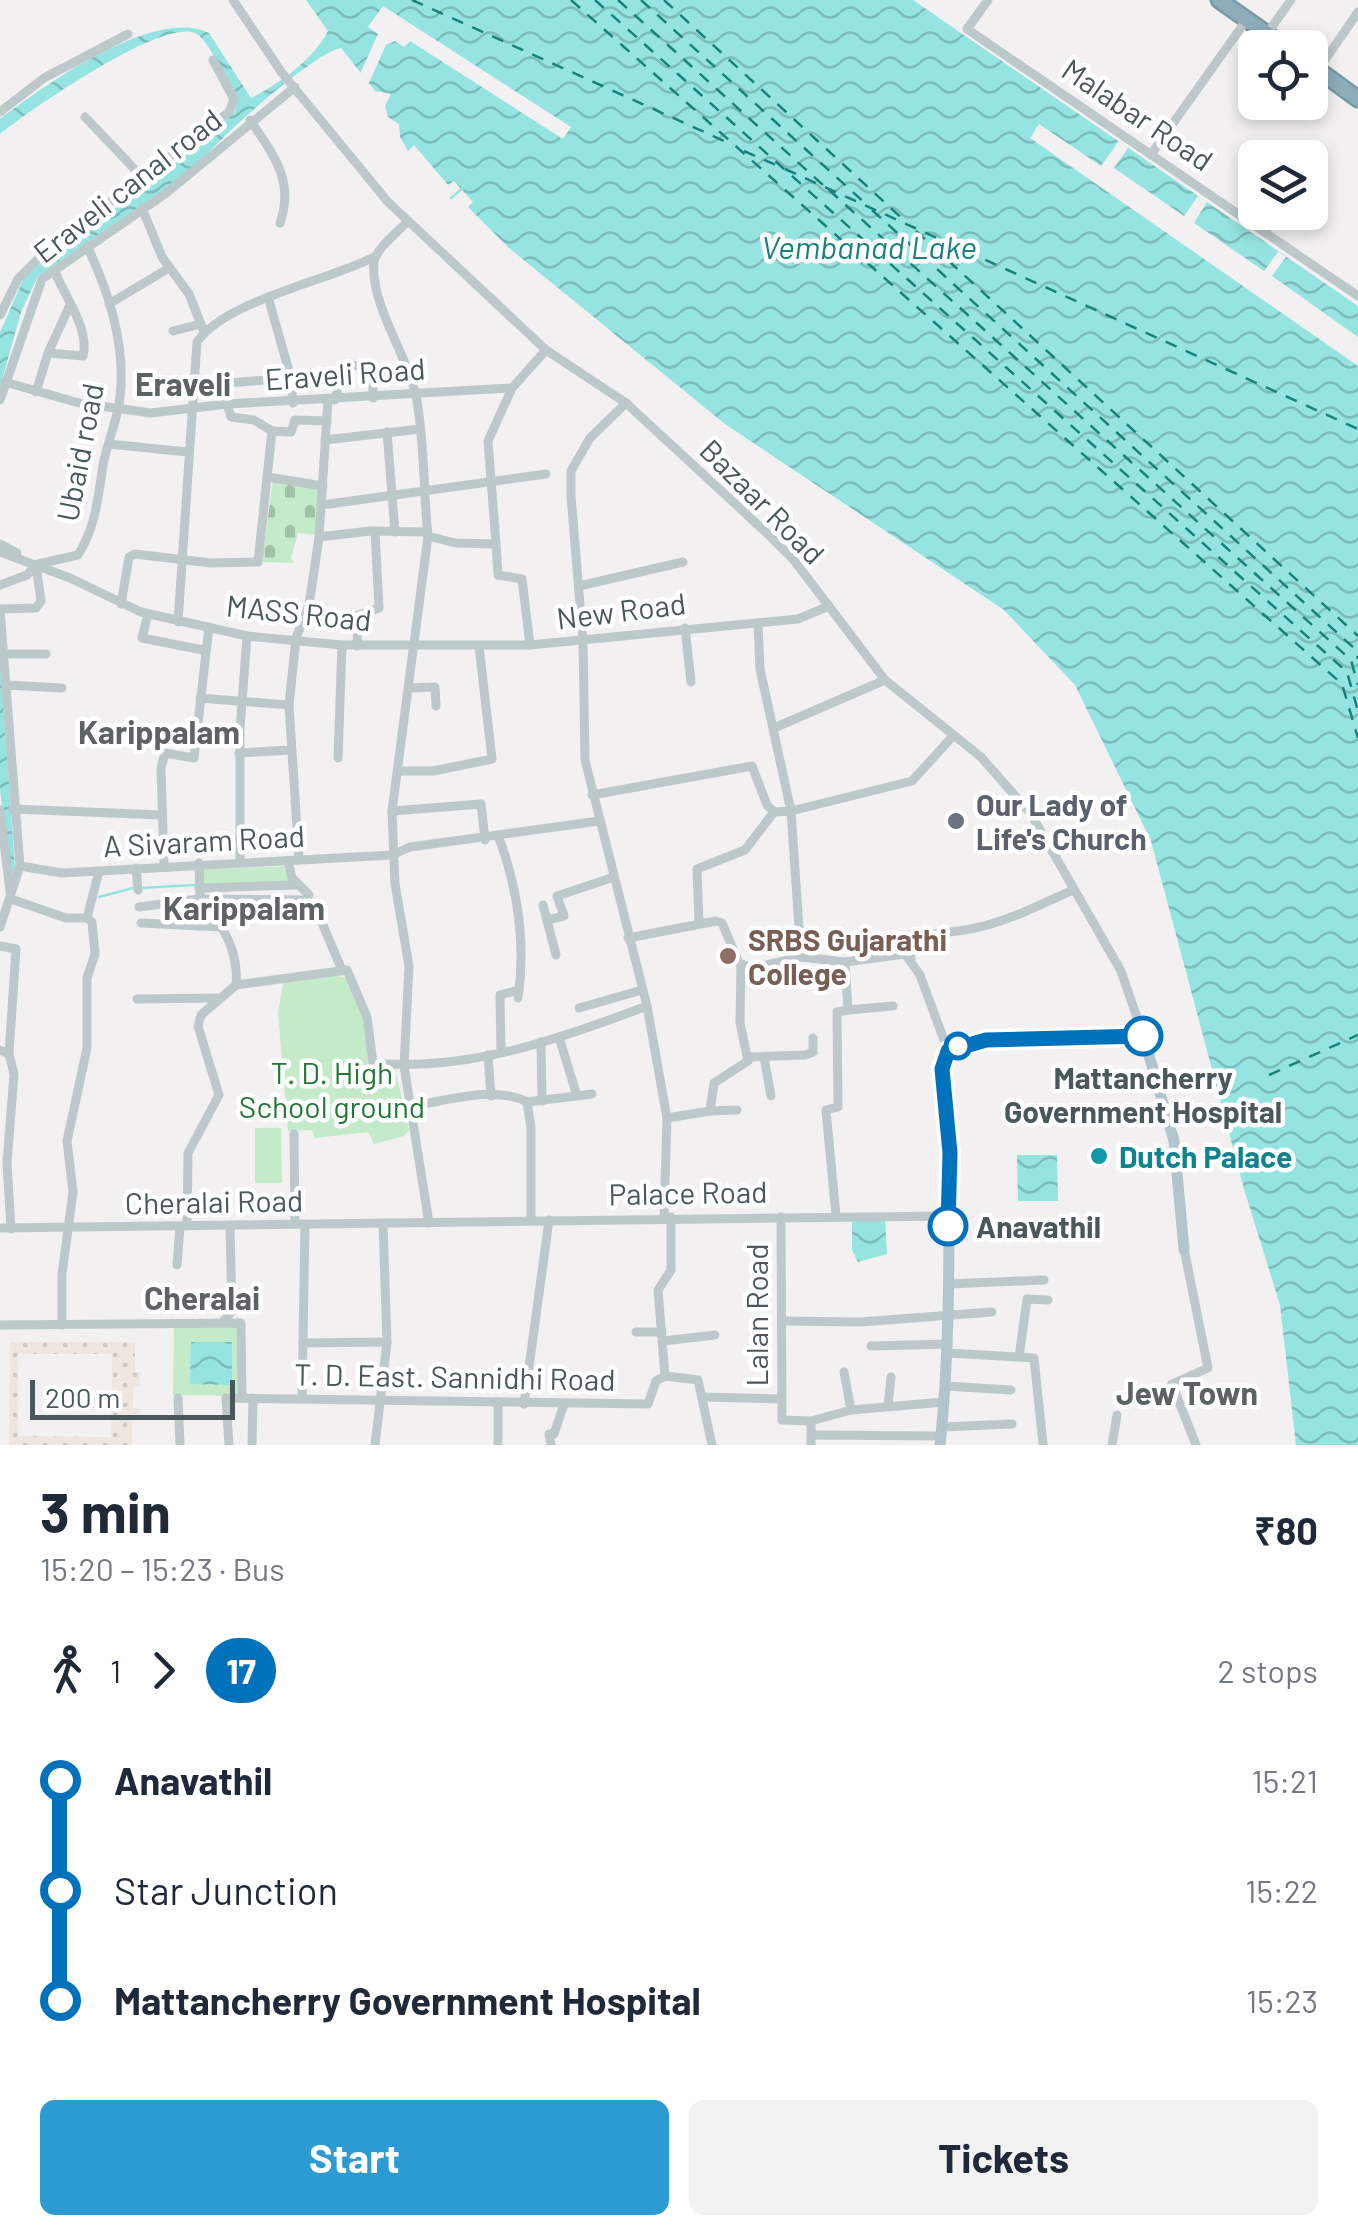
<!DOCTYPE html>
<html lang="en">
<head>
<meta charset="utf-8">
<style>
	:root { --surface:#fff; --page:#f2f2f3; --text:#1f2937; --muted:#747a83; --accent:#2b9bd1 }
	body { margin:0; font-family:Barlow,sans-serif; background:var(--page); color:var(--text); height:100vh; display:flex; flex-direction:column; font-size:38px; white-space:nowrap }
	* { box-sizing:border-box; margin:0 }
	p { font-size:32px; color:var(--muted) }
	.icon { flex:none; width:55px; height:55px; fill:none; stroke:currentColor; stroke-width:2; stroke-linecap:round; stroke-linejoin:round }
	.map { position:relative; height:1445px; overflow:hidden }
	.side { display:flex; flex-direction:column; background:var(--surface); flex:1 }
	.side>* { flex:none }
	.badge { padding:0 20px; border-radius:32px; font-size:35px; line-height:65px }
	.buttons { position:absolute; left:1238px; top:30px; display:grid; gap:20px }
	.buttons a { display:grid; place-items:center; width:90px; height:90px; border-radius:15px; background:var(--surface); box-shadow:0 5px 15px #0003; font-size:50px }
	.scale { position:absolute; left:30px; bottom:25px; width:205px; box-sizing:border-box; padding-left:10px; border:5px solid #4a585c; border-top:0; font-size:28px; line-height:35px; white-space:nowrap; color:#4a585c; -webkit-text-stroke:8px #fff; paint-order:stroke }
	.map>.badge { position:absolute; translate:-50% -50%; box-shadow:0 0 0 5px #fff }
	.legs { display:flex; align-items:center; gap:15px; height:110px; padding:0 40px; font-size:32px }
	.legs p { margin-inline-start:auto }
	.overview { display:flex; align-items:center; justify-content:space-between; height:170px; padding:0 40px }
	h1 { font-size:55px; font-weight:700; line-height:75px }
	.primary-button { display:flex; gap:20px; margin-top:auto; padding:20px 40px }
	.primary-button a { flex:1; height:115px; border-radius:15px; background:var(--accent); color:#fff; font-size:40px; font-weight:700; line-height:115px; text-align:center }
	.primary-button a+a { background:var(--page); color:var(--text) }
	ul { padding:0 40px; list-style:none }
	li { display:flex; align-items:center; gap:35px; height:110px; font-size:38px }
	li i { display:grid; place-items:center; width:15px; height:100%; margin:0 12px; background:currentColor }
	li i::after { content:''; width:25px; height:25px; margin:-12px; border:8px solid; border-radius:50%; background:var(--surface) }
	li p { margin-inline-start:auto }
	li:first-child i { background:linear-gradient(#0000 50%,currentColor 0) }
	li:last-child i { background:linear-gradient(currentColor 50%,#0000 0) }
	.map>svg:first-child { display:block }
</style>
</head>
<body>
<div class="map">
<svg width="1358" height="1445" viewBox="0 0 1358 1445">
	<defs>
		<pattern id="sand-dots" width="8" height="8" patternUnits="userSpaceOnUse" patternTransform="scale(2.5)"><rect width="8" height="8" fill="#efe6e0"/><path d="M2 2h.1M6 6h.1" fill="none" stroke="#cec7c3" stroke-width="1.8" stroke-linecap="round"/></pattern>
		<pattern id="cemetery-stones" width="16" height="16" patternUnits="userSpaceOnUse" patternTransform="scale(2.5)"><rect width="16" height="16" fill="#c3ebc9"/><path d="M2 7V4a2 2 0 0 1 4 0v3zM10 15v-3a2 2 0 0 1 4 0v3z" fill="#a0c1a6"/></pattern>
		<pattern id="water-waves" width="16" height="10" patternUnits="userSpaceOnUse" patternTransform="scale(2.5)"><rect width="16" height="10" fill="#95e4e1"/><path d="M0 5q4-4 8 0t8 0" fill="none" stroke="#7cbcba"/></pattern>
	</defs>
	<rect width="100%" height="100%" fill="#f2f0f1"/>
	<g fill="#c3ebc9" fill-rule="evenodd">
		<path d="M288,866L289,887L204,893L203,870Z"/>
		<path d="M332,975L347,978L367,1028L370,1064L395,1068L409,1130L404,1136L374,1144L368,1132L315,1138L312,1130L288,1131L278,1013L283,983Z"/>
		<path d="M255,1128H281L282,1183H255Z"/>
		<path d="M174,1325L237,1326V1396L173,1395ZM191,1342L232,1343V1384H191Z"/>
	</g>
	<path fill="url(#sand-dots)" fill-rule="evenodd" d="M10,1342H135V1372H140V1386L133,1387V1408L141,1409V1413L132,1414V1445H9ZM112,1354V1391H122V1400L112,1401L111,1437L18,1436V1354Z"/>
	<path fill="url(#cemetery-stones)" d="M273,480L321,488L317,535L298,533L291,558L294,563L262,562Z"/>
	<g fill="url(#water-waves)">
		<path d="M306,0H913L1358,306V1445H1296L1280,1305L1244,1189L1151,841L1075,685L1004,610L725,424L509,248L468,207L473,202L454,181L448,185L414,145L408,151L400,137L399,124L388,117L385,106L391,94L375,91L341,48C314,52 211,144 194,170L38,276L21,312L0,387V332L24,278L63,244L151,184L235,112C238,97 227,76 218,63C213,55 204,37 195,33C160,19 29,111 0,134V119C44,86 154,6 209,33L251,98C279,84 314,59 328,31Z"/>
		<path d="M0,655L15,868L13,874L8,870L0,788Z"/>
		<path d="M1017,1155H1057L1058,1201H1018Z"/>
		<path d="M852,1220H885L887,1254L858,1262L852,1250Z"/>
		<path d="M191,1342H232V1385L190,1384Z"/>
	</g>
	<g fill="#f2f0f1">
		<path d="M383,6L571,127L563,139L410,41L404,47L395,41L386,45L369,83L360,74L378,34L368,27Z"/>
		<path d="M1039,124L1101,166L1119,141L1128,148L1114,168L1184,216L1198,196L1207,202L1194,223L1264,271L1278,252L1286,257L1272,276L1358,337V366L1030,138Z"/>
	</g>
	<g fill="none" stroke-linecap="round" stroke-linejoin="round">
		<g stroke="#95e4e1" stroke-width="2.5">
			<path d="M451,198L464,187"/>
			<path d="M141,888L194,885"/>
			<path d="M99,897L133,888"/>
		</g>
		<g stroke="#19827f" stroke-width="2.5" stroke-dasharray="12 10" stroke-linecap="butt">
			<path d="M412,0L733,145"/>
			<path d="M571,0L1342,684L1358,738"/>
			<path d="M595,0L1347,672L1358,711"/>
			<path d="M618,0L823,185"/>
			<path d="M641,0L866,204"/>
			<path d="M664,0L906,222"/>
			<path d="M744,151L778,166"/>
			<path d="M785,169L1358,429"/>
			<path d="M829,190L1351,660L1358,685"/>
			<path d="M872,210L1355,649L1358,659"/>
			<path d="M916,231L1358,636"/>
			<path d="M1269,1075L1358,1035"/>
		</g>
		<defs>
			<g id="highway">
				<path d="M1219,0L1287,48"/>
				<path d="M1310,64L1358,99"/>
			</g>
		</defs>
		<use href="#highway" stroke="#7899a5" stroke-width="19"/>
		<g stroke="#bdc8cb" stroke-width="9">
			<path d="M233,0L282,73L388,202L546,350L626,403L771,537L793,559L885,680L981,757L1031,814L1121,971L1143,1035"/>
			<path d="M988,0L967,29L1358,296"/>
			<path d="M1267,34L1291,0"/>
			<path d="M1318,70L1358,12"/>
			<path d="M0,112L44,78L128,34"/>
			<path d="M85,117L144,179"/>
			<path d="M250,120C273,154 295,181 280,223"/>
			<path d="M1152,153L1247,19"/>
			<path d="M142,208L162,257L189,294L204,332"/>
			<path d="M408,221C398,232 375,249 374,263C370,304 408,356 416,396C425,442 423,490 428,536L392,811L395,884L409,966L404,1066L429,1223"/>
			<path d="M54,270C64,295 90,329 83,356L48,353L69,307"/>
			<path d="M268,297L291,378L293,403"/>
			<path d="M109,304L169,268"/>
			<path d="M0,315L18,279L49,248L229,112L234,99L213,60"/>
			<path d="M173,331L201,324"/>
			<path d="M5,382L79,403L151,413L227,404L512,388"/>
			<path d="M193,386L291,378"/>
			<path d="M36,392L48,353"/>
			<path d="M0,400L42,279L165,194L295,87"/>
			<path d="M335,400L343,365L364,366L373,380V398"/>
			<path d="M626,403L590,438L571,471V496L583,641L585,760L647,1006L667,1118L664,1217"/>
			<path d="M227,404L231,417L254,420L272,431"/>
			<path d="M387,432L395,532"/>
			<path d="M325,440L420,429"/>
			<path d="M109,444L187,452"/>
			<path d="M267,477L323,486"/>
			<path d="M322,505L546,474"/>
			<path d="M428,536L455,543L496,544L498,575L522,579L530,645"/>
			<path d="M319,537L370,531L427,532"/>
			<path d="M0,544L17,553"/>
			<path d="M496,544L488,441L512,388L546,350"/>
			<path d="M0,552L70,578L141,612L247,636L342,645H530L798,619L829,606"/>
			<path d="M38,564L78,555C96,526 98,498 103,465C107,442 118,420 120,397C126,345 109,292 87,246"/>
			<path d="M0,585L27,575L36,565"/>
			<path d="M579,586L683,562"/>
			<path d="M121,604L129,557L135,554L211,563L258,562L272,431L291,432L295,420L327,421"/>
			<path d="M0,609L20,866L0,927"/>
			<path d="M0,609L36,608L41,601L36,565"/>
			<path d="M148,614L142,638L203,650"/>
			<path d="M178,622L197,342C226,300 328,281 374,257"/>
			<path d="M758,624L760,669L791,811L801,957"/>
			<path d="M685,628L691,682"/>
			<path d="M357,646L358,615L379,608L375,531"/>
			<path d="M0,654H46"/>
			<path d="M6,685L62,688"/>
			<path d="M410,688L435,687L436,706"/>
			<path d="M200,698L289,705"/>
			<path d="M774,728L885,680"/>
			<path d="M239,753L290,750"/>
			<path d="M338,758L342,645"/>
			<path d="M400,771H433L492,759L479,646"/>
			<path d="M592,795L752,766L767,805L774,812L791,811L912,781L953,736"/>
			<path d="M13,809L162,815"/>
			<path d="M0,810L11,899L66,918H87L92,922L95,954L87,978V1048L67,1141L73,1192L62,1274V1325"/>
			<path d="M392,811L481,804L485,840"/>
			<path d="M499,838C518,890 526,943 518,998"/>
			<path d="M299,860L289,705L296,638L309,605L319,537L328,400"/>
			<path d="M288,861L292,878L309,895L306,900"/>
			<path d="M240,862V729L247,636"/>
			<path d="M199,863L201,926L221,927C232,943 238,965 236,985"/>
			<path d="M164,865L161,768L165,753L194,758L209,627"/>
			<path d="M20,866L62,873L392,855L410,847L599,821"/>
			<path d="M136,868L138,890"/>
			<path d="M199,888L296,885"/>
			<path d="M543,905L556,955"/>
			<path d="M139,907L199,899L306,900L322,923L342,970"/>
			<path d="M87,918L99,871"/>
			<path d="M547,920L564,916L557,896L614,877"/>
			<path d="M141,923L201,926"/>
			<path d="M699,923L697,869L745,850L774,812"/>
			<path d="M628,938L716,921L722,923L739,963L752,968L801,957L845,962L905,954L920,975L948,1051"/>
			<path d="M0,946L16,949L9,1054"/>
			<path d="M911,958L906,939L909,935C984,933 1007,920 1073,890"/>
			<path d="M236,985L347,970L367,1017L373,1063C467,1072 560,1039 647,1006"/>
			<path d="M137,999L218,998"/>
			<path d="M579,1008L642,990"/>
			<path d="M848,1010L893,1006"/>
			<path d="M559,1037L577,1096"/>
			<path d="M541,1042L542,1101"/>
			<path d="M0,1050L9,1054L14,1074L7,1163L11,1229"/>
			<path d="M501,1052L500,995L519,990"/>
			<path d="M488,1055L491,1096"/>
			<path d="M749,1057L805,1055L813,1052V1038"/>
			<path d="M764,1057L771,1096"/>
			<path d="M527,1102L592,1094"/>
			<path d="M412,1106C446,1101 495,1085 527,1102L531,1127V1220"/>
			<path d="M710,1111L737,1110"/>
			<path d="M667,1118L710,1111L714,1083L748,1061L740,1023L741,965"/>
			<path d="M294,1134L295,1224"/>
			<path d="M836,1216L826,1110L838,1107L837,1012L848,1010L845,962"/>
			<path d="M671,1217V1270L658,1290L665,1376L698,1380L712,1445"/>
			<path d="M781,1217L782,1420L811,1421V1445"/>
			<path d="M187,1226L188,1153L219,1095L198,1026L201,1015L236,985"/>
			<path d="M0,1228L948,1216"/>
			<path d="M1184,1249L1208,1368L1172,1384L1196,1445"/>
			<path d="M177,1265L180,1227"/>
			<path d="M949,1284L1044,1280"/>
			<path d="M782,1321L860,1322L992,1312"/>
			<path d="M222,1323L232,1311L230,1226"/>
			<path d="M0,1325L241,1323L242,1398"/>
			<path d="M636,1332H662"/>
			<path d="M663,1341L715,1335"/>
			<path d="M303,1343L387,1342"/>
			<path d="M871,1346L948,1344"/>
			<path d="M948,1353L1019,1357L1027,1299L1048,1300"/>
			<path d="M1019,1357L1034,1358L1043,1444"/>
			<path d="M844,1372L851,1410"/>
			<path d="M946,1386L1011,1390"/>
			<path d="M703,1397L781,1399"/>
			<path d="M178,1398L180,1445"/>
			<path d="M302,1398L305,1224"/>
			<path d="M524,1404L549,1220"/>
			<path d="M888,1406L891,1377"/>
			<path d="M811,1421L851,1410L944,1402"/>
			<path d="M942,1427L1012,1424"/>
			<path d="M811,1435L941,1436"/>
			<path d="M229,1445L226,1398L648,1404L656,1381L665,1376"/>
			<path d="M252,1445L253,1398"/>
			<path d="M375,1445L387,1342L383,1224"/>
			<path d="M498,1445V1404"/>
			<path d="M551,1445L549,1434H554L564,1404"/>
			<path d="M1112,1445L1117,1415"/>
		</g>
		<path stroke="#b3c5cc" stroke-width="11" d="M940,1445C950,1349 949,1254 949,1159C950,1124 936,1085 948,1051L985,1040L1143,1035L1174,1141L1184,1249"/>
		<use href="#highway" stroke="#8dadba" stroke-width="14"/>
	</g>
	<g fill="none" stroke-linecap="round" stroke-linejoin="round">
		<defs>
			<path id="line-1" d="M948,1226L950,1153L942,1069L948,1051L986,1040L1143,1036"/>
		</defs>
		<use href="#line-1" stroke="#fff" stroke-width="22"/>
		<use href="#line-1" stroke="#0072bc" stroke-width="15"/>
	</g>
	<circle fill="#6b7280" stroke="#fff" stroke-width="4" cx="956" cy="821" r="10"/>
	<circle fill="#8d6e63" stroke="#fff" stroke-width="4" cx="728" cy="956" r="10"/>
	<g fill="#fff" stroke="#0072bc" stroke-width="5">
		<circle cx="1143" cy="1036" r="18"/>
		<circle cx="958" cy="1046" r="12"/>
		<circle cx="948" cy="1226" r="18"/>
	</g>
	<circle fill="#0f9aa8" stroke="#fff" stroke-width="4" cx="1099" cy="1156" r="10"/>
	<g text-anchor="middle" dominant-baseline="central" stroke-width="9" stroke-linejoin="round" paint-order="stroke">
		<g font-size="30" fill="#4a585c" stroke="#fff">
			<text transform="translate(1138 114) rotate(34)">Malabar Road</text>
			<text transform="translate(127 185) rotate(-38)">Eraveli canal road</text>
			<text transform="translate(345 373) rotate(-4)">Eraveli Road</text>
			<text transform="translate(79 452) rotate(-79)">Ubaid road</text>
			<text transform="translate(763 501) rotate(45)">Bazaar Road</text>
			<text transform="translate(621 610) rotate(-7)">New Road</text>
			<text transform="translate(299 612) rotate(6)">MASS Road</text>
			<text transform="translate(204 840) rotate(-3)">A Sivaram Road</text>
			<text transform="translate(688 1192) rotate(-1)">Palace Road</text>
			<text transform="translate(214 1201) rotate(-1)">Cheralai Road</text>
			<text transform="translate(756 1315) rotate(-90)">Lalan Road</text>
			<text transform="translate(455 1376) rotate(1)">T. D. East. Sannidhi Road</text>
		</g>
		<g font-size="30" font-weight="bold" fill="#5b616d" stroke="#fff" text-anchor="start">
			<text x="976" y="804">Our Lady of<tspan x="976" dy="34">Life's Church</tspan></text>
		</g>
		<g font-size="30" font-weight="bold" fill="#785e54" stroke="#fff" text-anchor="start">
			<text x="748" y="939">SRBS Gujarathi<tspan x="748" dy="34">College</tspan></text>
		</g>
		<g font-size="30" fill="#217737" stroke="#fff">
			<text x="332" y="1072">T. D. High<tspan x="332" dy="34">School ground</tspan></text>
		</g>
		<g font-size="30" font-weight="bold" fill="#4a585c" stroke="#fff">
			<text x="1143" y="1077">Mattancherry<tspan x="1143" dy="34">Government Hospital</tspan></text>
			<text x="976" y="1226" text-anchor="start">Anavathil</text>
		</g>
		<g font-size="30" font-weight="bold" fill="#0d838f" stroke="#fff" text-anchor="start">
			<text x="1119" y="1156">Dutch Palace</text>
		</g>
		<g font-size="32" font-style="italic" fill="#19827f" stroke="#fff">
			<text x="869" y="246">Vembanad Lake</text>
		</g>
		<g font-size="32" font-weight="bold" fill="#5d6264" stroke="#fff">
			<text x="183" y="383">Eraveli</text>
			<text x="159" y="731">Karippalam</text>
			<text x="244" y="907">Karippalam</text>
			<text x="202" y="1297">Cheralai</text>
			<text x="1187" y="1392">Jew Town</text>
		</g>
	</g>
</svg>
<div class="buttons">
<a><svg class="icon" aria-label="locate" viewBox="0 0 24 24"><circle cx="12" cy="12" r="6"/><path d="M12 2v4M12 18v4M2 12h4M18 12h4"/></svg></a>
<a><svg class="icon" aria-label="layers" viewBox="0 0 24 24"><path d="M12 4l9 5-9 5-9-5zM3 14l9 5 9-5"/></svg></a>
</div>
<div class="scale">200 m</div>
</div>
<section class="side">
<div class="overview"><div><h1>3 min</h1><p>15:20 – 15:23 · Bus</p></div><b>₹80</b></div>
<div class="legs"><svg class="icon" aria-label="walk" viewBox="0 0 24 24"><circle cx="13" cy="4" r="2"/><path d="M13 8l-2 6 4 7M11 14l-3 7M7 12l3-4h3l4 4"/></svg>1<svg class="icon" aria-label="forward" viewBox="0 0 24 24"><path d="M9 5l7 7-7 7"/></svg><b class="badge" style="background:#0072bc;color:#fff">17</b><p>2 stops</p></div>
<ul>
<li><i style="color:#0072bc"></i><b>Anavathil</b><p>15:21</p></li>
<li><i style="color:#0072bc"></i><span>Star Junction</span><p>15:22</p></li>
<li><i style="color:#0072bc"></i><b>Mattancherry Government Hospital</b><p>15:23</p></li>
</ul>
<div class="primary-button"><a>Start</a><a>Tickets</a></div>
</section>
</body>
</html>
